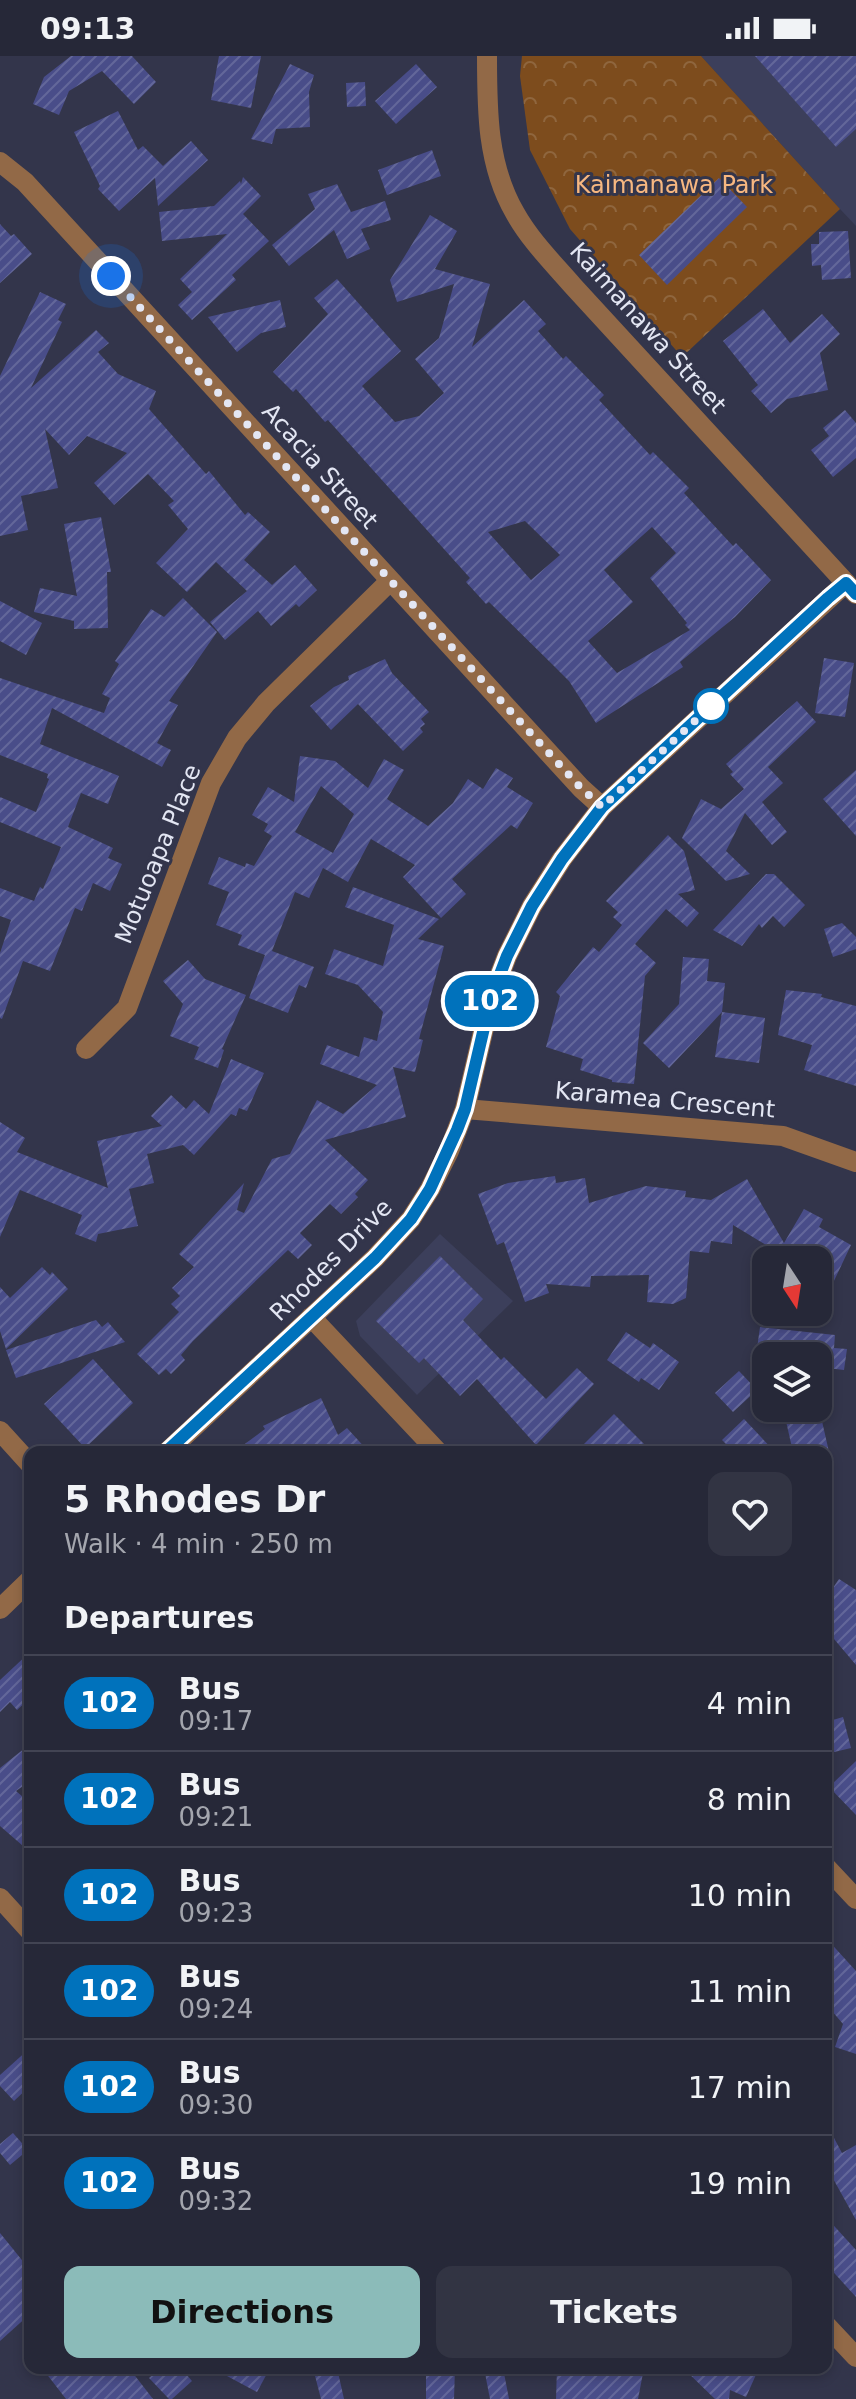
<!DOCTYPE html>
<html lang="en">
<head>
<meta charset="utf-8">
<style>
	:root { --surface:#262838; --page:#323443; --text:#f1f3f6; --muted:#a4a6ae; --line:#424453; --accent:#8bbbb9 }
	body { margin:0; font-family:"DejaVu Sans",sans-serif; background:var(--page); color:var(--text); height:100vh; display:flex; flex-direction:column; font-size:30px; white-space:nowrap }
	* { box-sizing:border-box; margin:0 }
	p { font-size:26px; color:var(--muted) }
	.icon { flex:none; width:44px; height:44px; fill:none; stroke:currentColor; stroke-width:2; stroke-linecap:round; stroke-linejoin:round }
	.map { position:relative; flex:1; overflow:hidden }
	.drawer { position:absolute; left:24px; top:1390px; width:808px; height:928px; display:flex; flex-direction:column; background:var(--surface); border-radius:16px; box-shadow:0 4px 12px #0003,0 0 0 2px var(--line) }
	.drawer>* { flex:none }
	.badge { padding:0 16px; border-radius:26px; font-size:28px; line-height:52px }
	.needle { width:52px; rotate:168deg }
	.fabs { position:absolute; left:752px; top:1190px; display:grid; gap:16px }
	.fabs a { display:grid; place-items:center; width:80px; height:80px; border-radius:16px; background:var(--surface); box-shadow:0 4px 12px #0003,0 0 0 2px var(--line); font-size:40px }
	.you { position:absolute; width:40px; height:40px; margin:-20px; border:6px solid #fff; border-radius:50%; background:#1a73e8; box-shadow:0 0 0 12px #1a73e833 }
	.map>.badge { position:absolute; translate:-50% -50%; box-shadow:0 0 0 4px #fff }
	h2 { padding:0 40px; font-size:30px; line-height:72px }
	.round { display:grid; place-items:center; flex:none; width:84px; height:84px; border-radius:16px; background:var(--page) }
	.head { display:flex; align-items:center; justify-content:space-between; height:136px; padding:0 40px }
	h1 { font-size:38px; font-weight:800; line-height:60px }
	.cta { display:flex; gap:16px; margin-top:auto; padding:16px 40px }
	.cta a { flex:1; height:92px; border-radius:16px; background:var(--accent); color:#111; font-size:32px; font-weight:800; line-height:92px; text-align:center }
	.cta a+a { background:var(--page); color:var(--text) }
	ul { padding:0; list-style:none }
	li { display:flex; align-items:center; gap:24px; height:96px; padding:0 40px; border-top:2px solid var(--line) }
	li div { flex:1 }
	li b { display:block; font-size:30px }
	li em { font-style:normal }
	li .badge { min-width:88px; font-weight:700; text-align:center }
	.status { display:flex; justify-content:space-between; align-items:center; height:56px; padding:0 40px; background:var(--surface); direction:ltr }
	.status svg { height:22px; fill:currentColor }
	.map>svg:first-child { display:block }
</style>
</head>
<body>
<div class="status"><b>09:13</b><svg viewBox="0 0 49 12"><path d="M0 12V9h3v3zM5 12V6h3v6zM10 12V3h3v9zM15 12V0h3v12zM26 1h20v11H26zM47 4h2v5h-2z"/></svg></div>
<div class="map">
<svg width="856" height="2343" viewBox="0 0 856 2343">
	<defs>
		<pattern id="park-crowns" width="20" height="18" patternUnits="userSpaceOnUse" patternTransform="scale(2)"><rect width="20" height="18" fill="#7d4c1d"/><path d="M2 6a3 3 0 1 1 6 0M12 15a3 3 0 1 1 6 0" fill="none" stroke="#8f663e"/></pattern>
		<pattern id="building-hatch" width="6" height="6" patternUnits="userSpaceOnUse" patternTransform="scale(2)"><rect width="6" height="6" fill="#494d89"/><path d="M-1 1l2-2M0 6l6-6M5 7l2-2" fill="none" stroke="#63679a"/></pattern>
	</defs>
	<rect width="100%" height="100%" fill="#33354b"/>
	<g fill="#3c3f5b">
		<path d="M701,0H856V170L840,153Z"/>
		<path d="M440,1178L513,1245L417,1339L360,1280L356,1265Z"/>
	</g>
	<path fill="url(#park-crowns)" d="M522,0H701L840,153L682,301L570,173L530,94L520,20Z"/>
	<g fill="url(#building-hatch)" fill-rule="evenodd">
		<path d="M71,0H132L156,26L134,48L102,15L69,35L59,59L33,48L44,21Z"/>
		<path d="M219,0H261L251,52L211,44Z"/>
		<path d="M755,0H856V73L836,91Z"/>
		<path d="M290,8L314,19L309,36L310,71L276,73L272,88L251,83Z"/>
		<path d="M416,8L437,31L396,68L375,45Z"/>
		<path d="M365,26L366,50L347,51L346,27Z"/>
		<path d="M118,55L138,94L143,90L163,110L191,85L208,104L158,150L155,122L119,155L98,133L100,130L74,76Z"/>
		<path d="M432,94L441,120L387,139L378,114Z"/>
		<path d="M243,121L261,140L243,158L269,185L232,219L236,224L192,264L178,249L192,236L180,223L227,178L162,185L159,156L214,150L240,125L241,128Z"/>
		<path d="M719,122L747,151L667,229L639,199Z"/>
		<path d="M337,128L351,156L385,145L391,164L361,173L370,193L347,203L334,174L289,210L272,189L315,153L308,138Z"/>
		<path d="M430,159L457,175L435,213L490,228L472,291L524,244L546,268L538,275L563,303L566,300L604,339L599,344L650,399L653,396L689,432L684,437L733,490L736,487L771,524L735,561L680,606L683,611L596,667L569,625L554,610L489,546L486,548L466,526L470,522L328,364L325,366L296,333L293,336L273,316L328,258L314,242L337,223L401,295L362,330L395,366L419,360L444,337L415,303L439,282L454,228L397,246L390,224ZM525,465L560,499L531,524L488,476ZM652,471L676,497L650,522L687,567L685,569L690,574L617,617L588,585L633,546L604,514Z"/>
		<path d="M0,168L11,180L14,178L32,198L0,227Z"/>
		<path d="M848,175L851,222L822,224L821,209L812,210L811,188H819V176Z"/>
		<path d="M40,236L66,248L58,264L62,266L31,332L96,274L109,287L98,296L118,318L156,335L149,353L206,418L209,415L245,459L248,456L270,476L244,504L272,529L295,509L317,534L299,551L296,548L271,570L258,555L225,584L210,566L247,535L216,506L187,536L156,507L188,473L168,449L174,445L148,418L114,449L94,427L127,397L87,380L69,399L45,373L58,432L21,440L28,474L0,480V320Z"/>
		<path d="M280,244L286,271L261,277L237,296L208,261Z"/>
		<path d="M763,253L790,287L822,258L840,278L820,297L828,334L787,343L771,357L751,335L758,329L723,285Z"/>
		<path d="M845,354L856,367V402L833,421L811,394L829,380L823,372Z"/>
		<path d="M101,461L111,516H107L108,572L74,573V565L34,556L40,532L77,540L64,468Z"/>
		<path d="M183,542L217,576L169,645L178,649L157,687L171,694L162,711L52,652L40,688L119,720L108,748L81,737L68,771L113,792L108,802L122,808L110,835L93,827L82,855L75,852L50,915L23,905L2,963L0,962V897L11,864L0,860V832L34,845L40,831L43,833L61,791L0,766V741L36,756L49,723L47,722L48,718L0,699V622L104,657L110,642L102,638L119,608L115,605L151,553L164,561Z"/>
		<path d="M0,545L42,567L26,599L0,585Z"/>
		<path d="M824,602L854,607L845,661L815,657Z"/>
		<path d="M385,603L392,617L429,656L421,663L425,668L420,672L423,676L403,695L358,648L331,674L310,650L334,631L349,624L348,620Z"/>
		<path d="M797,645L816,666L768,711L783,727L762,746L787,776L772,789L745,757L726,795L750,818L726,825L682,782L701,743L721,753L744,733L730,718L733,716L726,708Z"/>
		<path d="M300,700L335,705L368,732L384,703L404,714L387,743L428,770L453,747L468,723L483,733L496,712L513,722L507,731L533,747L517,773L511,769L452,823L466,838L441,862L403,821L415,809L371,783L348,826L323,812L309,842L295,836L272,895L314,911L306,932L299,929L288,957L249,942L265,899L238,889L242,879L216,869L229,836L208,828L219,801L245,811L246,807L254,810L272,780L264,775L268,768L252,759L268,731L294,746ZM321,730L354,758L333,797L295,776Z"/>
		<path d="M856,714V780L823,743Z"/>
		<path d="M668,779L684,795L695,834L678,838L699,857L687,871L666,853L635,888L656,907L645,920L634,1028L612,1026V1024L580,1014L583,1003L546,991L560,940L556,936L593,891L599,896L622,869L613,861L618,856L606,845Z"/>
		<path d="M766,818H774L805,849L784,871L773,860L762,872L759,868L742,890L713,874Z"/>
		<path d="M353,831L439,863L418,883L444,890L419,983L423,984L415,1016L393,1011L406,1061L325,1084L368,1124L355,1138L358,1141L341,1158L330,1148L300,1177L312,1189L298,1203L288,1194L193,1285L181,1299L185,1304L171,1318L166,1313L159,1319L137,1298L179,1256L171,1248L180,1240L172,1232L194,1211L179,1198L244,1127L237,1154L244,1157L272,1103L290,1098L317,1044L343,1058L377,1029L320,1008L327,989L359,1001L364,981L377,985L383,956L358,929L325,918L334,893L383,910L394,869L345,851Z"/>
		<path d="M842,867L856,881V893L833,901L824,873Z"/>
		<path d="M683,901L709,903L707,925L725,927L722,956L765,962L759,1007L715,1001L722,956L669,1012L643,987L679,948Z"/>
		<path d="M188,904L205,923L246,939L222,993L224,994L218,1012L194,1003L199,991L170,980L183,948L163,925Z"/>
		<path d="M786,934L822,938L821,941L856,950V1030L804,1014L812,989L778,979Z"/>
		<path d="M231,1003L264,1017L247,1055L239,1052L236,1060L231,1058L194,1099L183,1089L147,1098L154,1127L129,1133L138,1170L98,1178L96,1186L75,1178L82,1159L20,1134L0,1181V1066L25,1082L17,1096L108,1132L97,1085L162,1070L151,1060L171,1039L186,1053L194,1044L209,1058Z"/>
		<path d="M555,1120L556,1127L585,1122L589,1147L646,1130L686,1135L685,1141L711,1144L747,1123L784,1187L804,1153L823,1163L819,1171L851,1189L833,1227L818,1218V1204H791L733,1169L732,1188L711,1185L709,1197L690,1195L686,1242L673,1248L647,1246L649,1219L591,1220L590,1231L546,1228L549,1237L525,1246L504,1186L497,1189L478,1138L508,1127Z"/>
		<path d="M440,1200L483,1243L463,1264L501,1304L504,1301L546,1343L577,1312L594,1328L536,1389L477,1323L460,1340L424,1302L419,1307L376,1265Z"/>
		<path d="M42,1211L50,1219L52,1216L68,1233L6,1293L0,1275V1231L10,1242Z"/>
		<path d="M96,1264L102,1271L108,1266L125,1286L16,1322L6,1294Z"/>
		<path d="M760,1271L835,1279L834,1292L847,1293L844,1314L818,1311V1300H756Z"/>
		<path d="M626,1276L650,1292L653,1287L679,1306L659,1334L641,1322L639,1326L607,1304Z"/>
		<path d="M93,1303L133,1347L85,1392L44,1348Z"/>
		<path d="M739,1315L757,1334L733,1356L715,1337Z"/>
		<path d="M321,1342L338,1379L347,1372L369,1396H234L265,1373L263,1370Z"/>
		<path d="M783,1352H819L829,1396H793Z"/>
		<path d="M614,1358L652,1396H611L605,1390L576,1396Z"/>
		<path d="M744,1363L775,1396H734L722,1384Z"/>
		<path d="M839,1523L856,1534V1609L834,1583L826,1592V1542Z"/>
		<path d="M30,1596V1642L17,1654L10,1646L0,1656V1624Z"/>
		<path d="M843,1661L851,1692L826,1698V1666Z"/>
		<path d="M30,1688V1733L26,1728L16,1735L30,1747V1796L0,1770V1712Z"/>
		<path d="M856,1705V1759L829,1731Z"/>
		<path d="M826,1882L856,1915V1998L835,1991L843,1968L826,1948Z"/>
		<path d="M30,1992V2030L14,2045L0,2030V2019Z"/>
		<path d="M826,2067L842,2097L856,2089V2164L826,2110Z"/>
		<path d="M13,2077L28,2094L10,2109L0,2097V2088Z"/>
		<path d="M826,2161L856,2194V2241L826,2208Z"/>
		<path d="M0,2177L30,2214V2258L0,2285Z"/>
		<path d="M42,2312H129L153,2343H66Z"/>
		<path d="M160,2312H181L192,2325L172,2343H169L149,2322Z"/>
		<path d="M212,2312H270L257,2336Z"/>
		<path d="M313,2312H337L344,2343H321Z"/>
		<path d="M426,2312H455L454,2343H426Z"/>
		<path d="M484,2312H503L509,2343H490Z"/>
		<path d="M557,2312H644L638,2343H556Z"/>
		<path d="M683,2312H759L746,2341L730,2334L729,2343H715Z"/>
	</g>
	<g fill="none" stroke-linecap="round" stroke-linejoin="round">
		<g stroke="#926947" stroke-width="20">
			<path d="M0,106L25,126L581,732L602,751"/>
			<path d="M86,993L127,952L211,727L237,682L266,647L390,525"/>
			<path d="M465,1053L783,1080L856,1106"/>
			<path d="M311,1261L438,1396"/>
			<path d="M0,1375L30,1408"/>
			<path d="M167,1396L375,1202L411,1163L430,1133L449,1095L465,1053L491,942L507,900L532,850L562,803L602,751L846,527"/>
			<path d="M0,1553L30,1524"/>
			<path d="M826,1811L856,1843"/>
			<path d="M0,1842L30,1875"/>
			<path d="M826,2269L856,2301"/>
		</g>
		<path stroke="#926947" stroke-width="20" d="M487,0C487,54 487,109 515,157C530,184 553,207 573,230L856,538"/>
	</g>
	<g fill="none" stroke-linecap="round" stroke-linejoin="round">
		<defs>
			<path id="line" d="M166,1396L375,1202L411,1163L430,1133L457,1074L465,1053L491,942L507,900L532,850L562,803L602,751L828,542L846,527L856,538"/>
		</defs>
		<use href="#line" stroke="#fff" stroke-width="18"/>
		<use href="#line" stroke="#0072bc" stroke-width="12"/>
		<path stroke="#e3e6f3" stroke-width="8" stroke-dasharray="0 14.4" d="M111,220L581,732L602,751L711,650"/>
	</g>
	<circle fill="#fff" stroke="#0072bc" stroke-width="4" cx="711" cy="650" r="16"/>
	<g text-anchor="middle" dominant-baseline="central" stroke-width="6" stroke-linejoin="round" paint-order="stroke">
		<g font-size="24" fill="#f7b780" stroke="#33354b">
			<text x="674" y="129">Kaimanawa Park</text>
		</g>
		<g font-size="24" fill="#e3e6f3" stroke="#33354b">
			<text transform="translate(648 272) rotate(48)">Kaimanawa Street</text>
			<text transform="translate(320 410) rotate(48)">Acacia Street</text>
			<text transform="translate(158 798) rotate(-68)">Motuoapa Place</text>
			<text transform="translate(665 1044) rotate(5)">Karamea Crescent</text>
			<text transform="translate(331 1204) rotate(-45)">Rhodes Drive</text>
		</g>
	</g>
</svg>
<div class="fabs">
<a><svg class="needle" viewBox="-14 -14 28 28"><path d="M0-13l5 13h-10z" fill="#e53935"/><path d="M0 13l5-13h-10z" fill="#a4a6ae"/></svg></a>
<a><svg class="icon" aria-label="layers" viewBox="0 0 24 24"><path d="M12 4l9 5-9 5-9-5zM3 14l9 5 9-5"/></svg></a>
</div>
<div class="you" style="left:111px;top:220px"></div>
<b class="badge" style="left:490px;top:945px;background:#0072bc;color:#fff">102</b>
<section class="drawer">
<div class="head"><div><h1>5 Rhodes Dr</h1><p>Walk · 4 min · 250 m</p></div><a class="round"><svg class="icon" aria-label="heart" viewBox="0 0 24 24"><path d="M12 20l-8-8c-3-5 5-10 8-4 3-6 11-1 8 4z"/></svg></a></div>
<h2>Departures</h2>
<ul>
<li><span class="badge" style="background:#0072bc;color:#fff">102</span><div><b>Bus</b><p>09:17</p></div><em>4 min</em></li>
<li><span class="badge" style="background:#0072bc;color:#fff">102</span><div><b>Bus</b><p>09:21</p></div><em>8 min</em></li>
<li><span class="badge" style="background:#0072bc;color:#fff">102</span><div><b>Bus</b><p>09:23</p></div><em>10 min</em></li>
<li><span class="badge" style="background:#0072bc;color:#fff">102</span><div><b>Bus</b><p>09:24</p></div><em>11 min</em></li>
<li><span class="badge" style="background:#0072bc;color:#fff">102</span><div><b>Bus</b><p>09:30</p></div><em>17 min</em></li>
<li><span class="badge" style="background:#0072bc;color:#fff">102</span><div><b>Bus</b><p>09:32</p></div><em>19 min</em></li>
</ul>
<div class="cta"><a>Directions</a><a>Tickets</a></div>
</section>
</div>
</body>
</html>
